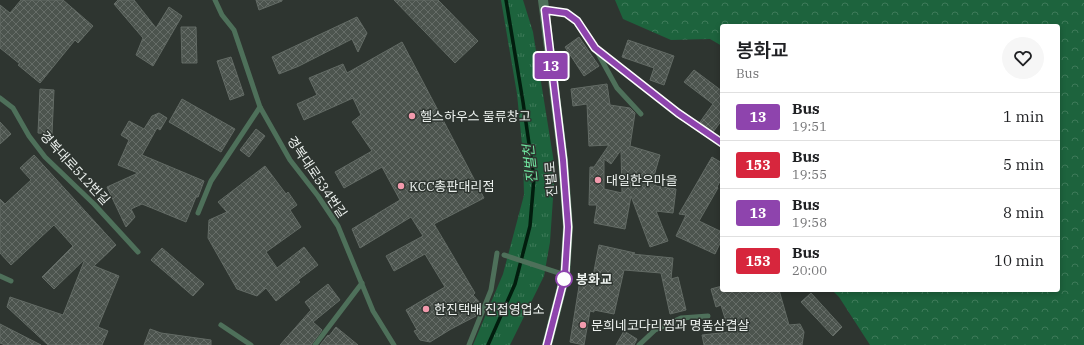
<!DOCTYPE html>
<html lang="en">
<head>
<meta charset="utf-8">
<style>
	:root { --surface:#fff; --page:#f6f6f6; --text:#202124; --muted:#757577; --line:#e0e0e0 }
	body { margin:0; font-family:"IBM Plex Serif","Noto Sans KR",serif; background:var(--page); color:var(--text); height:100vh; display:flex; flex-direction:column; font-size:15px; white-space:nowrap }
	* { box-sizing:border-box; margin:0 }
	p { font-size:13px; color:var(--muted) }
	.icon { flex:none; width:22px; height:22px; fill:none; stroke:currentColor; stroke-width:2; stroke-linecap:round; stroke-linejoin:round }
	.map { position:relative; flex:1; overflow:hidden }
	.sheet { position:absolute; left:720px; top:24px; width:340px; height:268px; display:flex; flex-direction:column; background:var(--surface); border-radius:4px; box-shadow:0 2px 6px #0003 }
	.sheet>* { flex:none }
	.badge { padding:0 8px; border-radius:3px; font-size:14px; line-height:26px }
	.map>.badge { position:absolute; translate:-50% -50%; box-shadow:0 0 0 2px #fff }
	.round { display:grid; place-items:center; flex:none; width:42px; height:42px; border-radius:21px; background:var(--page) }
	.head { display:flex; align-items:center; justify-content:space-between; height:68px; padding:0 16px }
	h1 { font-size:19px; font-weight:600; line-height:30px }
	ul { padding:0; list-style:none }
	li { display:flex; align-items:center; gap:12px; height:48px; padding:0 16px; border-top:1px solid var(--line) }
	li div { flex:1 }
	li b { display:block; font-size:15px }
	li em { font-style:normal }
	li .badge { min-width:44px; font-weight:700; text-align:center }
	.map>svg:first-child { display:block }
</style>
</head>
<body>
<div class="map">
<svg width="1084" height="345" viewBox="0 0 1084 345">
	<defs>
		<pattern id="grass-tufts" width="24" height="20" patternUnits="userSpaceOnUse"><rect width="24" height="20" fill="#1d633d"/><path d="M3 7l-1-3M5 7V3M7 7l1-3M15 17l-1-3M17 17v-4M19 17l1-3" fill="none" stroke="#3e7a59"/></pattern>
		<pattern id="forest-crowns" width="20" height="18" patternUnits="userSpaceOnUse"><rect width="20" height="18" fill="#1d633d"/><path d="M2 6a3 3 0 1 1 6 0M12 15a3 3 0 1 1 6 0" fill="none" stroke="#3e7a59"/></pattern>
		<pattern id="building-cross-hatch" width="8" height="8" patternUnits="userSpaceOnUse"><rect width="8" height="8" fill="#4c544e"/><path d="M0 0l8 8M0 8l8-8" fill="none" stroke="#666d68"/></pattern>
	</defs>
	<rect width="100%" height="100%" fill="#2e3530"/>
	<path fill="url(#grass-tufts)" d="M501,0H523L533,32L555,169L550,242L544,276L510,345H473L503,274L524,195L523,155L517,94Z"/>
	<path fill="url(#forest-crowns)" d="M615,0H1084V345H870L839,297L832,290H1058V26H722V46L710,39L671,40L623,19Z"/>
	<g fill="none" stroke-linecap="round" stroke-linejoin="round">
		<path stroke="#021d0e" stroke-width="3.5" d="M488,345L515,284L530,226L534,178L523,102L506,0"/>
	</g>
	<g fill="url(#building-cross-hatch)" stroke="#636b65" fill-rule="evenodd">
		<path d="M21,0H63L93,26L78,43L75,40L40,83L18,65L20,64L0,48V5L10,13Z"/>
		<path d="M118,0H134L156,28L169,7L182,16L153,66L136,55L143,38L114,4Z"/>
		<path d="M256,0H282V1L259,10Z"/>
		<path d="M394,0H438L478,41L455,63Z"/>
		<path d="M357,17L367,33L358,52L352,39L299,66L279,74L272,57Z"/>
		<path d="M181,27H196L197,63H182Z"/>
		<path d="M579,37L599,66L584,76L565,47Z"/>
		<path d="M628,40L674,56L664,85L650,80L654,68L622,57Z"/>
		<path d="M402,42L484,198L434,224L475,293L473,295L481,304L476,316L451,329L430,342L420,340L414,331L417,330L406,310L445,287L425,254L394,271L386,256L423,236L411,217L360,248L352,229L400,200L382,167L344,188L335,172L372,151L352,122L361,115L353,98L304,120L297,104L317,95L309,78L343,64L347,73Z"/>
		<path d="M231,57L244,95L230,100L217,61Z"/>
		<path d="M694,70L722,91V120L713,132L700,122L713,104L684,82Z"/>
		<path d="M607,84L610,105L630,108L635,113L630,146L660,155L654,176L656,186L676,189L673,213L656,211L668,241L650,247L631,196L625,229L594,223L597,205H589L590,167H594L609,145L589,146L587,104L573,106L571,89ZM621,150L622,193L604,189V159L611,164Z"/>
		<path d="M40,89L54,90L52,134L38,133Z"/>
		<path d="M182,99L235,129L221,152L169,122Z"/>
		<path d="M159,113L167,118L160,130L157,128L142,155L204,181L198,197H196L186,222L142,204L131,209L135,217L126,227L107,187L138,173L118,165L129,140L121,135L129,121L144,129L152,116Z"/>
		<path d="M0,122L11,134L0,144Z"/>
		<path d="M256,129L265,136L249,157L240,150Z"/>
		<path d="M34,155L116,245L94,266L119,276L98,327L108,331L102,345H48L7,307L10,297L63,315L85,259L54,289L42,277L73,246L54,225L11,265L0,253V199L5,204L31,180L20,168Z"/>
		<path d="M712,157L722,163V178L717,187L718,188L699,221L722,232V239L715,254L676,236L686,215L679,214Z"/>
		<path d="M265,166L286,194L288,192L297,205L290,210L301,227L266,252L277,268L304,247L318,265L298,280L300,282L276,301L266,288L257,296L237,289L208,238L209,220L227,212L218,202Z"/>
		<path d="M599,245L635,253L632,254L673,258L671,279L678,277L686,310L670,314L661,273L624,270L614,314L594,310V312L590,311L584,345L570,342L581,274L593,276Z"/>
		<path d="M162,248L204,284L193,296L151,260Z"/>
		<path d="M328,284L340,300L313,322L322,330L311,345H280L311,310L305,302Z"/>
		<path d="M722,286V290H779L789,325L800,324L804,332L802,345H704L702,335L729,332L721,305L716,307L711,289Z"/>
		<path d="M811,293L842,327L833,336L801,302Z"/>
		<path d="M0,324L41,345H5L0,343Z"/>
		<path d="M336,327L358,345H320L328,335L329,336Z"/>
		<path d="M150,329L161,333L211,340V345H144Z"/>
		<path d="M624,331L637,339L634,345H616Z"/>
	</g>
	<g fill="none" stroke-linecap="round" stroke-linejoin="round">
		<g stroke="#4e705a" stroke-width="5">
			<path d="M215,0L222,15L234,30L260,107L290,160L318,196L338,226L373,311L394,345"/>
			<path d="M545,10L566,13L577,21L590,39L617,88L641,114"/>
			<path d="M595,48L678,113L722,143"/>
			<path d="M0,98L13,108L29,136L45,157L94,204L138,252"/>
			<path d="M198,213L211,181L260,107"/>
			<path d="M504,255L565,275"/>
			<path d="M0,276L11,281"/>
			<path d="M221,325L251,345"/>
			<path d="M315,345L362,283"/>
			<path d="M469,345L491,290L497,253"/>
			<path d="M639,345L655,330L681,318L708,316"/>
		</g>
		<path stroke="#4e705a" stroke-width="10" d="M543,0L563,160L568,227L565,275L547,345"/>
	</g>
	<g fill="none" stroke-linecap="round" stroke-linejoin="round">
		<defs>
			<path id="line" d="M547,345L565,275L568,227L563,160L545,10L566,13L577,21L595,48L678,113L722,143"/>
		</defs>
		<use href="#line" stroke="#fff" stroke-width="9"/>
		<use href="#line" stroke="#8e44ad" stroke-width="6"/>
	</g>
	<g fill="#f29aad" stroke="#2e3530" stroke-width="1.5">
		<circle cx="412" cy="116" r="4"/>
		<circle cx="598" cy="180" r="4"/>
		<circle cx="401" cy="186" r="4"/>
		<circle cx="426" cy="309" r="4"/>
		<circle cx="583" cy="325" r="4"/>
	</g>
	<circle fill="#fff" stroke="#8e44ad" stroke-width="2" cx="564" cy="279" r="8"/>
	<g text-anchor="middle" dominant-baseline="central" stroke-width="3" stroke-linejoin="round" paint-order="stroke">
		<g font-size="13" fill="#ecf1ee" stroke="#2e3530" text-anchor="start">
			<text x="420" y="116">헬스하우스 물류창고</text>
			<text x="606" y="180">대일한우마을</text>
			<text x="409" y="186">KCC총판대리점</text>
			<text x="434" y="309">한진택배 진접영업소</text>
			<text x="591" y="325">문희네코다리찜과 명품삼겹살</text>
		</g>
		<g font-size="13" fill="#ecf1ee" stroke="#2e3530">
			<text transform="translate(75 168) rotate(47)">경복대로512번길</text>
			<text transform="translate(317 177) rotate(56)">경복대로534번길</text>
			<text transform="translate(551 179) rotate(-94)">진벌로</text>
		</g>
		<g font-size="13" font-weight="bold" fill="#ecf1ee" stroke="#2e3530" text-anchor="start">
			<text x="576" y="279">봉화교</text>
		</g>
		<g font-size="14" font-style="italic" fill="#71e8a1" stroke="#2e3530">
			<text transform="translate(530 164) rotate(-96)">진벌천</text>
		</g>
	</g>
</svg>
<b class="badge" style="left:551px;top:66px;background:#8e44ad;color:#fff">13</b>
<section class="sheet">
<div class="head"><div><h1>봉화교</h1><p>Bus</p></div><a class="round"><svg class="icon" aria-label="heart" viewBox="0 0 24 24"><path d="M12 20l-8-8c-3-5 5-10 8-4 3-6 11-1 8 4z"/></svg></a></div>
<ul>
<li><span class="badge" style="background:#8e44ad;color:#fff">13</span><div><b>Bus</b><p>19:51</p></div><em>1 min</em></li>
<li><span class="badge" style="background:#d7263d;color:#fff">153</span><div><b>Bus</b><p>19:55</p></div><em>5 min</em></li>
<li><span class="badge" style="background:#8e44ad;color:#fff">13</span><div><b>Bus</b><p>19:58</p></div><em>8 min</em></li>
<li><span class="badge" style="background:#d7263d;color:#fff">153</span><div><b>Bus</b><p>20:00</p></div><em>10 min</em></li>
</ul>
</section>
</div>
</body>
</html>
